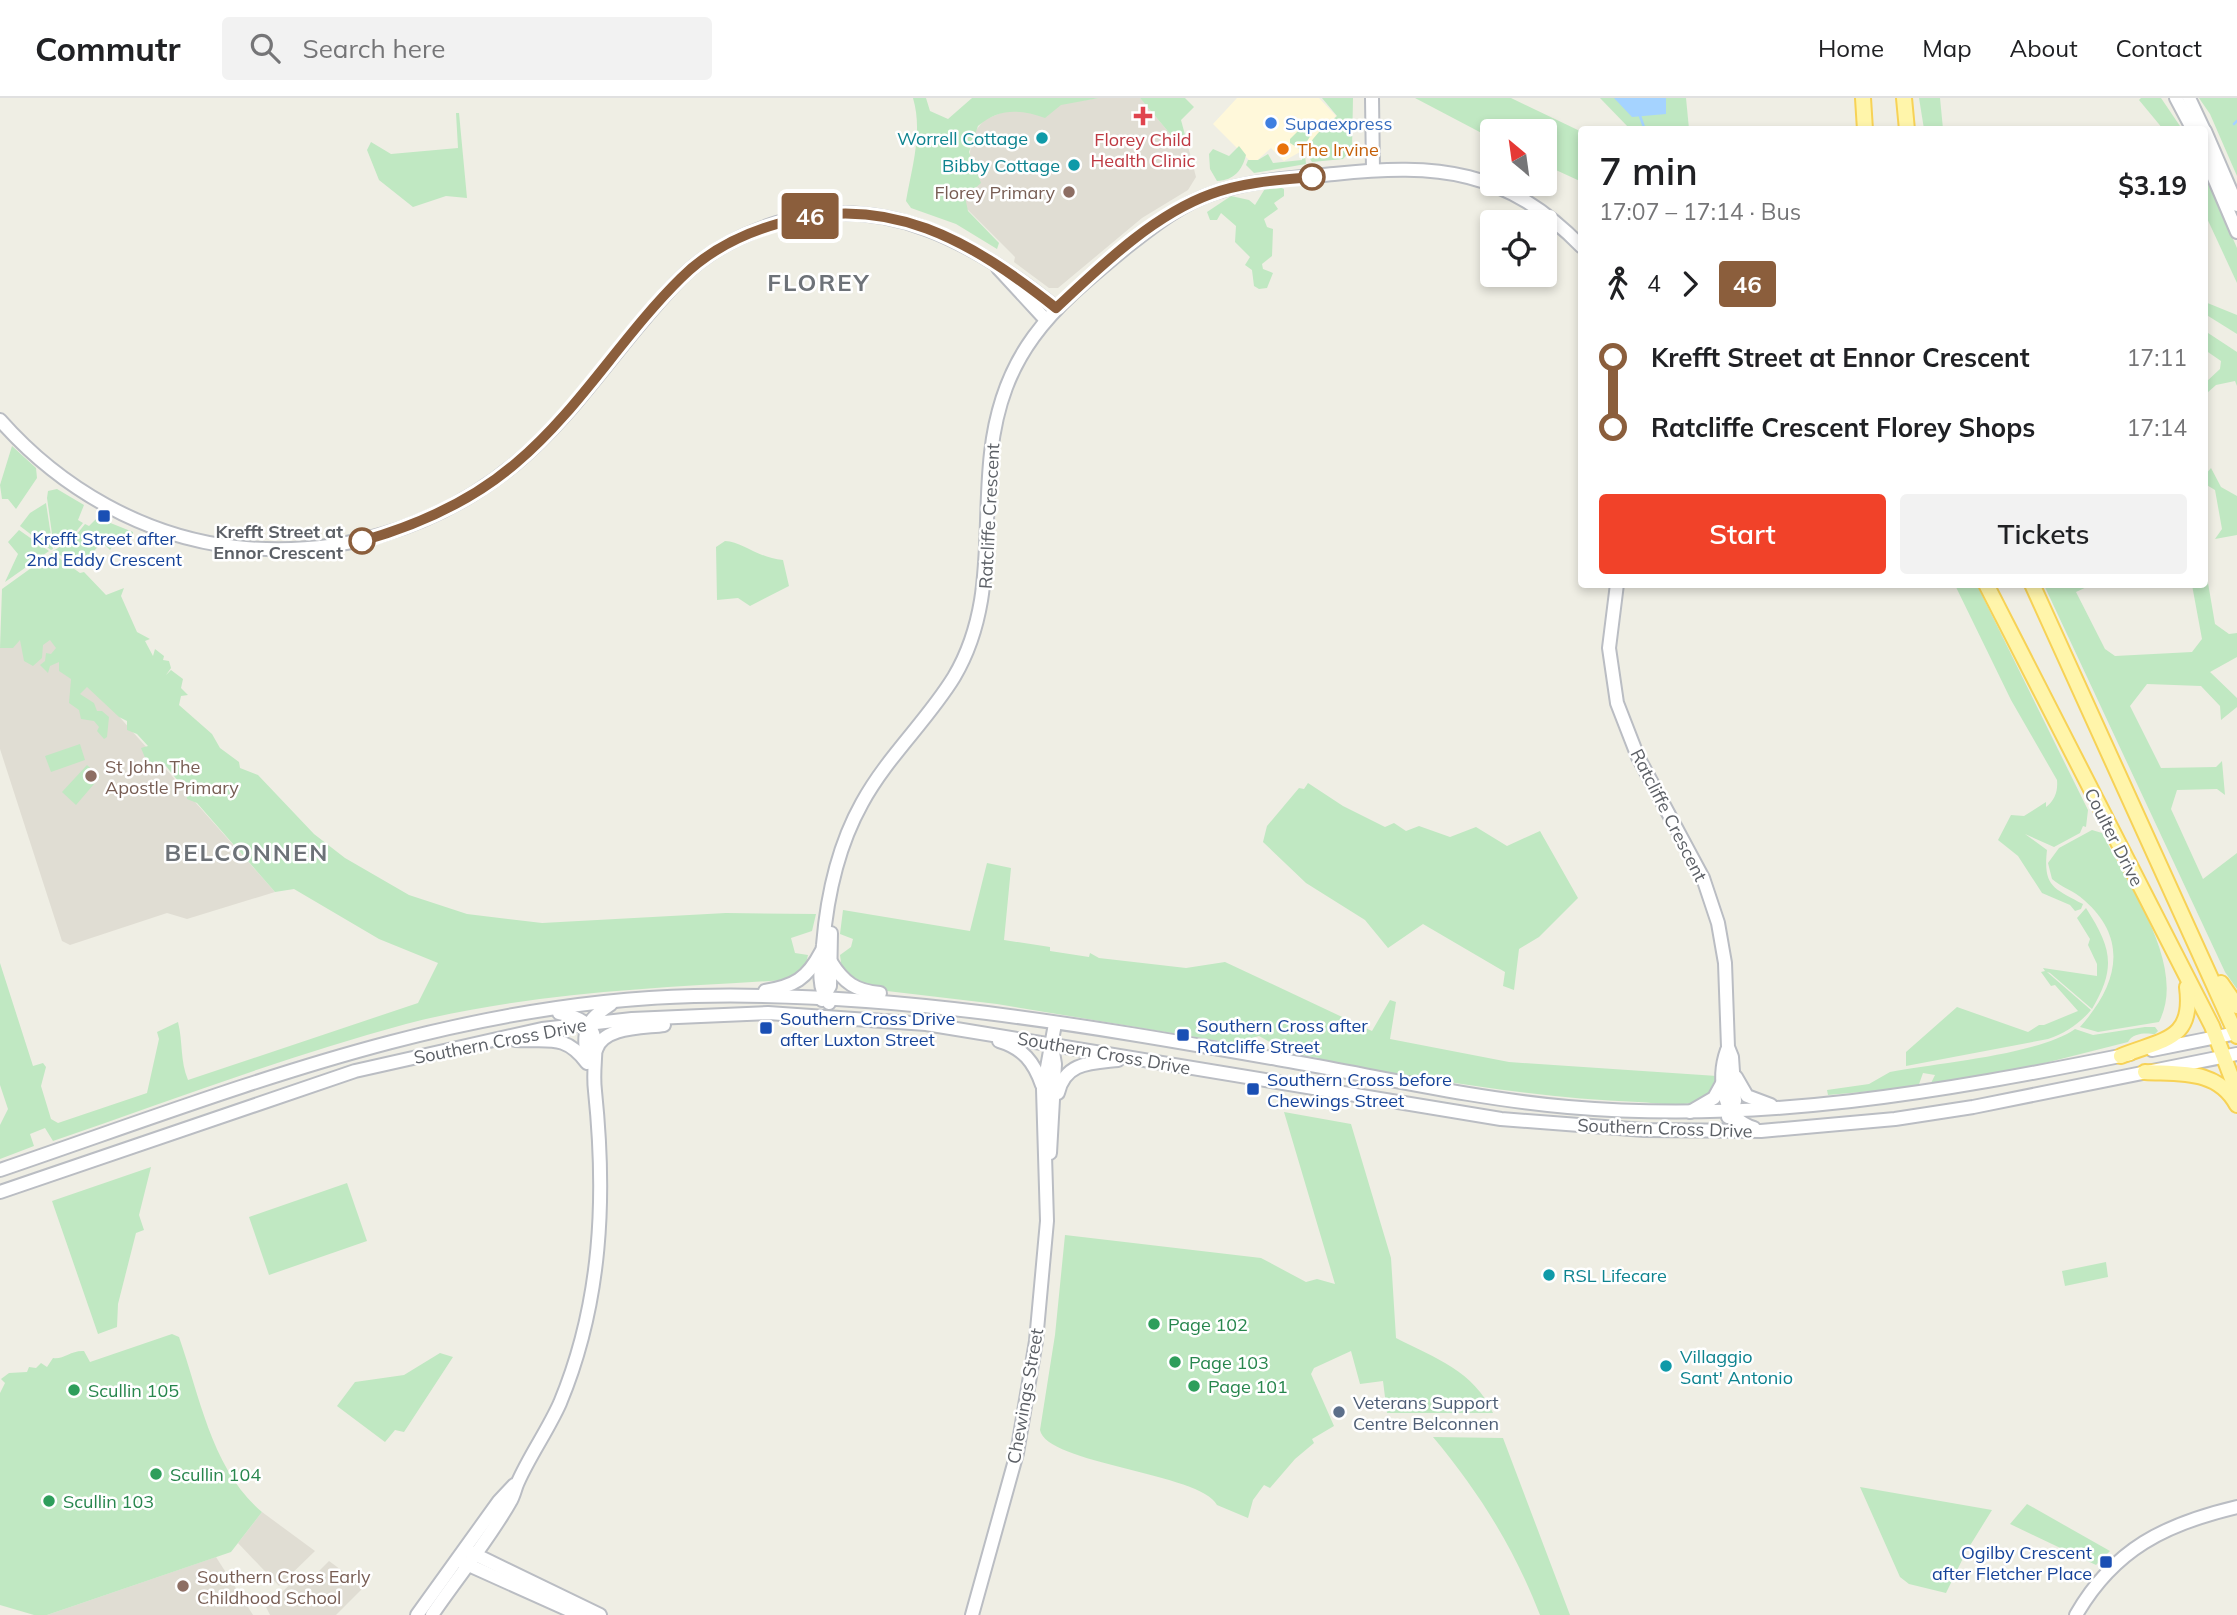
<!DOCTYPE html>
<html lang="en">
<head>
<meta charset="utf-8">
<style>
	:root { --surface:#fff; --page:#f2f2f2; --text:#202124; --muted:#757577; --line:#e0e0e0; --accent:#f14229 }
	body { margin:0; font-family:Mulish,sans-serif; background:var(--page); color:var(--text); height:100vh; display:flex; flex-direction:column; font-size:26px; white-space:nowrap }
	* { box-sizing:border-box; margin:0 }
	p { font-size:23px; color:var(--muted) }
	.icon { flex:none; width:38px; height:38px; fill:none; stroke:currentColor; stroke-width:2; stroke-linecap:round; stroke-linejoin:round }
	.map { position:relative; flex:1; overflow:hidden }
	.side { position:absolute; left:1578px; top:28px; width:630px; height:462px; display:flex; flex-direction:column; background:var(--surface); border-radius:7px; box-shadow:0 4px 10px #0003 }
	.side>* { flex:none }
	.badge { padding:0 14px; border-radius:5px; font-size:24px; line-height:46px }
	.needle { width:46px; rotate:331deg }
	.fabs { position:absolute; left:1480px; top:21px; display:grid; gap:14px }
	.fabs a { display:grid; place-items:center; width:77px; height:77px; border-radius:7px; background:var(--surface); box-shadow:0 4px 10px #0003; font-size:35px }
	.map>.badge { position:absolute; translate:-50% -50%; box-shadow:0 0 0 4px #fff }
	.legs { display:flex; align-items:center; gap:10px; height:77px; padding:0 21px; font-size:23px }
	.legs p { margin-inline-start:auto }
	.headline { display:flex; align-items:center; justify-content:space-between; height:119px; padding:0 21px }
	h1 { font-size:38px; font-weight:600; line-height:52px }
	.primary-button { display:flex; gap:14px; margin-top:auto; padding:14px 21px }
	.primary-button a { flex:1; height:80px; border-radius:7px; background:var(--accent); color:#fff; font-size:28px; font-weight:600; line-height:80px; text-align:center }
	.primary-button a+a { background:var(--page); color:var(--text) }
	ul { padding:0 21px; list-style:none }
	li { display:flex; align-items:center; gap:24px; height:70px; font-size:26px }
	li i { display:grid; place-items:center; width:10px; height:100%; margin:0 9px; background:currentColor }
	li i::after { content:''; width:18px; height:18px; margin:-9px; border:5px solid; border-radius:50%; background:var(--surface) }
	li p { margin-inline-start:auto }
	li:first-child i { background:linear-gradient(#0000 50%,currentColor 0) }
	li:last-child i { background:linear-gradient(currentColor 50%,#0000 0) }
	header { display:flex; align-items:center; gap:42px; box-sizing:border-box; height:98px; padding:0 35px; background:var(--surface); border-bottom:2px solid var(--line) }
	header strong { font-size:33px }
	nav { display:flex; gap:38px; margin-inline-start:auto; font-size:24px }
	.search { width:490px; height:63px; background:var(--page); display:flex; align-items:center; gap:18px; box-sizing:border-box; padding:0 24px; border-radius:7px; color:var(--muted); font-size:26px }
	.map>svg:first-child { display:block }
</style>
</head>
<body>
<header>
<strong>Commutr</strong>
<div class="search"><svg class="icon" aria-label="search" viewBox="0 0 24 24"><circle cx="10" cy="10" r="6"/><path d="M15 15l6 6"/></svg>Search here</div>
<nav><a>Home</a><a>Map</a><a>About</a><a>Contact</a></nav>
</header>
<div class="map">
<svg width="2237" height="1517" viewBox="0 0 2237 1517">
	<rect width="100%" height="100%" fill="#efeee4"/>
	<path fill="#fff8da" d="M1237,0H1319L1336,18L1307,50L1284,63L1271,50L1253,66L1213,26Z"/>
	<g fill="#e0ddd3">
		<path d="M1099,0H1140L1182,50L1188,48L1196,79L1188,92L1142,120L1058,190H1049L1014,164L1015,159L952,96L969,60L973,36L984,22L1003,14Z"/>
		<path d="M41,522L68,561L275,794L187,821L167,815L70,847L62,843L0,651V550Z"/>
		<path d="M262,1414L315,1453L279,1488L238,1445Z"/>
		<path d="M216,1459L253,1517H47Z"/>
		<path d="M329,1463L364,1489L336,1517H270L266,1509L298,1479L306,1486Z"/>
	</g>
	<g fill="#c0e8c2">
		<path d="M913,0H926L930,13L948,21L972,0H1099L1061,7L1045,20C1020,11 999,10 978,28L969,54L981,85L965,99L968,113L999,145L997,151L956,126L911,110L906,103C912,69 923,34 913,0Z"/>
		<path d="M1140,0H1185L1194,9L1181,22L1188,48L1182,50Z"/>
		<path d="M1322,0H1353L1352,51L1343,61L1312,64C1299,46 1325,29 1337,18Z"/>
		<path d="M1415,0H1511L1582,34V84L1545,67V33H1493V41Z"/>
		<path d="M1600,0H1686L1689,31H1630Z"/>
		<path d="M1919,0H1940L1943,31H1924Z"/>
		<path d="M2141,0H2161L2182,31H2163L2139,2Z"/>
		<path d="M2199,0H2237V78L2210,16Z"/>
		<path d="M456,15H459L467,100L446,98L413,109L379,82L367,52L371,44L391,56L458,50Z"/>
		<path d="M1301,30L1311,37L1304,48L1306,66L1254,75L1246,67L1248,62H1258L1268,56L1273,65L1302,62L1303,53L1290,45V41Z"/>
		<path d="M1239,48L1246,57C1242,72 1235,82 1217,83L1210,71L1209,56L1213,51L1229,58Z"/>
		<path d="M2205,77L2237,150V185L2205,116Z"/>
		<path d="M1277,88L1284,91V98L1274,105L1278,111L1264,121L1267,129L1273,131L1272,158L1262,166L1263,171L1273,175L1267,190L1259,191L1254,188L1252,172L1245,167L1250,159L1235,144L1236,128L1221,115L1217,122H1210L1207,114L1231,98L1249,102L1255,107L1266,89Z"/>
		<path d="M2205,204L2237,217V236L2205,216Z"/>
		<path d="M2205,233L2237,254V288L2235,283L2216,287L2207,295L2205,292V285L2220,271L2221,263L2205,252Z"/>
		<path d="M12,348L36,370L37,380L16,411L8,401H2L0,387Z"/>
		<path d="M2211,370L2221,389L2237,398V437L2215,441L2222,431L2215,392L2205,386V377Z"/>
		<path d="M57,391L84,407L78,422L83,425L71,440L54,450L47,400L48,393Z"/>
		<path d="M46,405L53,451L51,452L20,428L30,415Z"/>
		<path d="M100,417L108,424L133,434V437H120L110,452L102,444L80,469L53,453L73,441L85,426L89,428Z"/>
		<path d="M19,432L49,453L5,484L18,456L8,444Z"/>
		<path d="M725,443C743,444 758,460 783,462L789,488L750,508L738,500L717,502L716,449Z"/>
		<path d="M52,455L80,475L84,474L106,497L124,490L121,498L137,534L150,541L145,543L153,558L155,551L164,558L163,562L169,563L171,570L166,577L171,572L183,581L181,590L188,597L181,598L179,607L212,636L220,650L239,664L240,670L258,677L314,736L345,760L409,797L467,816L542,825L726,815L816,816L812,833L791,840L795,855L808,857L805,870L786,882C660,890 529,894 406,926C287,958 170,1003 53,1043L45,1030L30,1036L34,1048L0,1061V1027L8,1011L0,987V865L33,968L43,965L46,969L41,988L51,1021L58,1025L147,995L159,941L157,934L178,924C183,944 180,963 188,982L418,905L438,865L379,841L294,791L275,794L197,705L187,701L186,693L166,668L162,672L149,669L141,650L148,648L137,636L127,632V623L119,619L87,589L80,596L94,605L97,613H102L109,619L107,639L104,641L97,633L99,629L94,623L81,621L79,612L69,605L71,581L59,573V564L50,568L48,575L40,567L45,563L46,555L51,556L56,550L50,542L43,547L42,560L33,568L24,563L20,542L13,550H0L2,491Z"/>
		<path d="M2205,467L2215,526L2229,536L2237,535V559L2210,574L2237,600V609L2221,622L2220,608L2201,588L2147,586L2130,608L2161,670L2216,669L2222,663L2225,697L2217,691L2177,692L2171,711L2203,781L2237,755V891L2225,874L2044,487H2091L2076,494L2105,551L2115,558L2192,554L2202,541L2192,487L2205,486Z"/>
		<path d="M1955,487H1977L2088,712L2086,729L2083,728L2080,735L2054,749L2025,736L2047,752C2043,788 2053,790 2083,806L2081,811L2075,813L2070,807L2042,795L2018,758L1998,742L2011,717L2024,718L2046,704V709C2055,702 2058,693 2057,682L2011,602Z"/>
		<path d="M80,646L85,662L51,674L45,658Z"/>
		<path d="M87,667L100,679L76,707L62,694Z"/>
		<path d="M1308,685L1343,708L1385,729L1394,725L1406,733L1419,728L1450,739L1476,729L1507,748L1540,733L1578,800L1539,839L1519,851L1514,892L1503,888L1505,874L1423,826L1388,850L1365,822L1306,785L1263,744L1267,728L1299,690L1304,691Z"/>
		<path d="M2092,732L2102,735C2128,787 2188,868 2159,924L2098,934L2080,929C2117,888 2130,842 2084,802C2075,793 2062,790 2052,781L2048,765L2059,750Z"/>
		<path d="M987,765L1011,770L1004,842L1050,849V853L1089,859L1090,855L1099,860L1186,870L1225,864L1372,933L1390,902L1396,904L1390,941L1509,964L1717,978L1707,999C1689,1011 1659,1005 1638,1004C1530,1000 1425,980 1318,963L1319,960L1295,956L1292,951L1279,949L1259,938L1249,941L1244,947L997,906L870,891L861,889L842,872L840,857L851,849L853,841L840,836L843,812L970,833Z"/>
		<path d="M2086,810C2111,849 2117,869 2092,911L2050,875L2047,874L2091,912C2079,926 2066,935 2048,941L1906,968V954L1957,909L2028,934L2039,927H2044L2078,913L2055,887L2051,888L2041,874L2045,873L2043,870L2097,878V866L2088,847L2090,841L2077,820Z"/>
		<path d="M2145,929H2155L2158,933L2155,936C2147,935 2133,934 2128,944L2033,968L1930,987L1935,977L1923,975L1918,989L1828,997L1827,992L1869,986L1890,974C1937,965 2038,957 2075,931L2093,937Z"/>
		<path d="M1284,1014L1351,1026L1391,1160L1396,1240C1435,1260 1474,1273 1493,1315H1387L1383,1283L1360,1286L1351,1253L1314,1270L1311,1276L1334,1328L1312,1341L1314,1345L1295,1361L1270,1390L1264,1387L1253,1402L1248,1420L1217,1407C1201,1375 1046,1366 1040,1332L1055,1237L1065,1137L1261,1160L1306,1184L1317,1181L1335,1186Z"/>
		<path d="M151,1069L139,1117L144,1132L136,1135L118,1206L117,1229L98,1236L52,1103Z"/>
		<path d="M347,1085L367,1143L269,1177L249,1119Z"/>
		<path d="M2106,1164L2108,1179L2065,1188L2062,1173Z"/>
		<path d="M172,1236L179,1239C200,1299 212,1372 262,1414L231,1454L47,1517H34L0,1507V1295L5,1285L1,1281L9,1275L27,1274L29,1269L36,1270L41,1265L47,1269L53,1260C63,1262 71,1252 84,1253L90,1264Z"/>
		<path d="M440,1255L453,1259L404,1334L395,1332L385,1344L337,1308L355,1284L404,1277Z"/>
		<path d="M1433,1339L1503,1340L1570,1517H1540C1514,1450 1479,1394 1433,1339Z"/>
		<path d="M1860,1389L1992,1412L1966,1454L1946,1495L1909,1486L1900,1479Z"/>
		<path d="M2027,1406L2110,1453L2096,1467L2010,1426Z"/>
	</g>
	<path fill="#a5d3ff" d="M1614,0H1666V16L1632,19Z"/>
	<g fill="none" stroke-linecap="round" stroke-linejoin="round">
		<g stroke="#a5d3ff" stroke-width="2.5">
			<path d="M1640,18L1645,32"/>
			<path d="M2234,26L2237,23"/>
		</g>
		<defs>
			<g id="secondary">
				<path d="M1372,0L1373,72"/>
				<path d="M2176,0L2193,32"/>
				<path d="M2189,0L2204,32"/>
				<path d="M2205,33L2237,107"/>
				<path d="M2205,59L2237,134"/>
				<path d="M998,170L1045,221"/>
				<path d="M0,322C60,390 144,439 236,449C337,460 436,431 515,366C579,313 622,239 681,180C707,154 742,136 777,125C884,93 976,145 1056,210"/>
				<path d="M1617,486L1609,550L1617,605L1638,659L1703,780L1718,825L1725,865L1728,949L1732,959L1735,1003L1728,1019"/>
				<path d="M831,864C844,885 856,893 880,895"/>
				<path d="M765,893C794,888 807,881 821,854"/>
				<path d="M822,902L830,888L831,835"/>
				<path d="M829,905C816,889 821,866 823,847C827,798 838,748 862,705C887,659 927,623 954,579C996,508 982,433 991,355C1002,255 1050,212 1123,152C1151,130 1180,106 1214,95C1253,82 1294,80 1334,76C1438,65 1506,71 1582,149"/>
				<path d="M515,942C548,944 565,935 587,965"/>
				<path d="M999,943C1023,950 1034,964 1042,987"/>
				<path d="M596,952C603,928 644,930 664,927"/>
				<path d="M1727,952C1717,980 1722,1021 1754,1030"/>
				<path d="M2152,952L2237,935"/>
				<path d="M587,963C583,932 584,924 611,906"/>
				<path d="M1736,979L1747,998L1771,1007"/>
				<path d="M1058,995C1065,964 1091,965 1118,962"/>
				<path d="M1690,1014L1714,1000L1724,982"/>
				<path d="M1050,1055L1055,966L1052,948"/>
				<path d="M0,1072C229,994 448,904 694,898C898,893 1100,930 1300,965C1389,981 1478,1001 1568,1009C1762,1026 1941,994 2130,956"/>
				<path d="M0,1094L355,973L542,931L632,921L768,915L926,926L1501,1021L1644,1032L1761,1033L1895,1021L1973,1009L2237,956"/>
				<path d="M468,1453L600,1517"/>
				<path d="M462,1464L580,1517"/>
				<path d="M417,1517L499,1403L514,1387"/>
				<path d="M432,1517C457,1480 488,1443 510,1404C514,1398 515,1390 518,1384C530,1357 548,1332 560,1305C602,1204 606,1099 595,993C590,953 612,925 559,915"/>
				<path d="M972,1517L1017,1355L1036,1243L1047,1123L1043,991L1055,926"/>
				<path d="M2076,1517C2114,1451 2165,1426 2237,1409"/>
			</g>
			<g id="primary">
				<path d="M1863,0L1865,32"/>
				<path d="M1904,0L1907,32"/>
				<path d="M1986,486L2212,928L2237,994"/>
				<path d="M2032,486L2237,938"/>
				<path d="M2221,885L2237,908"/>
				<path d="M2121,958C2163,941 2194,943 2187,889"/>
				<path d="M2145,974C2180,976 2218,971 2237,1007"/>
			</g>
		</defs>
		<use href="#secondary" stroke="#babdc3" stroke-width="16"/>
		<use href="#primary" stroke="#f7d256" stroke-width="18"/>
		<use href="#secondary" stroke="#fff" stroke-width="12"/>
		<use href="#primary" stroke="#fff5aa" stroke-width="14"/>
	</g>
	<g fill="none" stroke-linecap="round" stroke-linejoin="round">
		<defs>
			<path id="line-1" d="M362,443C418,427 471,404 516,365C579,312 622,238 681,180C707,154 742,136 777,126C887,92 973,144 1056,210C1101,168 1153,117 1211,96C1243,84 1279,82 1312,79"/>
		</defs>
		<use href="#line-1" stroke="#fff" stroke-width="16"/>
		<use href="#line-1" stroke="#8b5e3c" stroke-width="10"/>
	</g>
	<path fill="#e0444e" stroke="#fff" stroke-width="2.5" d="M1139.5 7.5h7v7h7v7h-7v7h-7v-7h-7v-7h7z"/>
	<circle fill="#3f7fe0" stroke="#fff" stroke-width="2.5" cx="1271" cy="25" r="7"/>
	<g fill="#0f9aa8" stroke="#fff" stroke-width="2.5">
		<circle cx="1042" cy="40" r="7"/>
		<circle cx="1074" cy="67" r="7"/>
		<circle cx="1549" cy="1177" r="7"/>
		<circle cx="1666" cy="1268" r="7"/>
	</g>
	<circle fill="#e8710a" stroke="#fff" stroke-width="2.5" cx="1283" cy="51" r="7"/>
	<g fill="#fff" stroke="#8b5e3c" stroke-width="3.5">
		<circle cx="1312" cy="79" r="12"/>
		<circle cx="362" cy="443" r="12"/>
	</g>
	<g fill="#8d6e63" stroke="#fff" stroke-width="2.5">
		<circle cx="1069" cy="94" r="7"/>
		<circle cx="91" cy="678" r="7"/>
		<circle cx="183" cy="1488" r="7"/>
	</g>
	<g fill="#1a4fb4" stroke="#fff" stroke-width="2.5">
		<rect x="97" y="411" width="14" height="14" rx="3.5"/>
		<rect x="759" y="923" width="14" height="14" rx="3.5"/>
		<rect x="1176" y="930" width="14" height="14" rx="3.5"/>
		<rect x="1246" y="984" width="14" height="14" rx="3.5"/>
		<rect x="2099" y="1457" width="14" height="14" rx="3.5"/>
	</g>
	<g fill="#2e9e5b" stroke="#fff" stroke-width="2.5">
		<circle cx="1154" cy="1226" r="7"/>
		<circle cx="1175" cy="1264" r="7"/>
		<circle cx="1194" cy="1288" r="7"/>
		<circle cx="74" cy="1292" r="7"/>
		<circle cx="156" cy="1376" r="7"/>
		<circle cx="49" cy="1403" r="7"/>
	</g>
	<circle fill="#5c6f8a" stroke="#fff" stroke-width="2.5" cx="1339" cy="1314" r="7"/>
	<g text-anchor="middle" dominant-baseline="central" stroke-width="5" stroke-linejoin="round" paint-order="stroke">
		<g font-size="18" fill="#366cbe" stroke="#fff" text-anchor="start">
			<text x="1285" y="25">Supaexpress</text>
		</g>
		<g font-size="18" fill="#0d838f" stroke="#fff" text-anchor="end">
			<text x="1028" y="40">Worrell Cottage</text>
			<text x="1060" y="67">Bibby Cottage</text>
			<text x="1563" y="1177" text-anchor="start">RSL Lifecare</text>
			<text x="1680" y="1258" text-anchor="start">Villaggio<tspan x="1680" dy="21">Sant' Antonio</tspan></text>
		</g>
		<g font-size="18" fill="#be3a42" stroke="#fff">
			<text x="1143" y="41">Florey Child<tspan x="1143" dy="21">Health Clinic</tspan></text>
		</g>
		<g font-size="18" fill="#c56008" stroke="#fff" text-anchor="start">
			<text x="1297" y="51">The Irvine</text>
		</g>
		<g font-size="18" fill="#785e54" stroke="#fff" text-anchor="start">
			<text x="1055" y="94" text-anchor="end">Florey Primary</text>
			<text x="105" y="668">St John The<tspan x="105" dy="21">Apostle Primary</tspan></text>
			<text x="197" y="1478">Southern Cross Early<tspan x="197" dy="21">Childhood School</tspan></text>
		</g>
		<g font-size="18" fill="#5c6066" stroke="#fff">
			<text transform="translate(989 418) rotate(-87)">Ratcliffe Crescent</text>
			<text transform="translate(1669 717) rotate(63)">Ratcliffe Crescent</text>
			<text transform="translate(2114 739) rotate(63)">Coulter Drive</text>
			<text transform="translate(500 943) rotate(-11)">Southern Cross Drive</text>
			<text transform="translate(1104 955) rotate(10)">Southern Cross Drive</text>
			<text transform="translate(1665 1030) rotate(2)">Southern Cross Drive</text>
			<text transform="translate(1025 1298) rotate(-80)">Chewings Street</text>
		</g>
		<g font-size="18" font-weight="bold" fill="#5c6066" stroke="#fff" text-anchor="end">
			<text x="343" y="433">Krefft Street at<tspan x="343" dy="21">Ennor Crescent</tspan></text>
		</g>
		<g font-size="18" fill="#164399" stroke="#fff" text-anchor="start">
			<text x="104" y="440" text-anchor="middle">Krefft Street after<tspan x="104" dy="21">2nd Eddy Crescent</tspan></text>
			<text x="780" y="920">Southern Cross Drive<tspan x="780" dy="21">after Luxton Street</tspan></text>
			<text x="1197" y="927">Southern Cross after<tspan x="1197" dy="21">Ratcliffe Street</tspan></text>
			<text x="1267" y="981">Southern Cross before<tspan x="1267" dy="21">Chewings Street</tspan></text>
			<text x="2092" y="1454" text-anchor="end">Ogilby Crescent<tspan x="2092" dy="21">after Fletcher Place</tspan></text>
		</g>
		<g font-size="18" fill="#27864d" stroke="#fff" text-anchor="start">
			<text x="1168" y="1226">Page 102</text>
			<text x="1189" y="1264">Page 103</text>
			<text x="1208" y="1288">Page 101</text>
			<text x="88" y="1292">Scullin 105</text>
			<text x="170" y="1376">Scullin 104</text>
			<text x="63" y="1403">Scullin 103</text>
		</g>
		<g font-size="18" fill="#4e5e75" stroke="#fff" text-anchor="start">
			<text x="1353" y="1304">Veterans Support<tspan x="1353" dy="21">Centre Belconnen</tspan></text>
		</g>
		<g font-size="24" font-weight="bold" letter-spacing="2" fill="#6d7278" stroke="#fff">
			<text x="819" y="184">FLOREY</text>
			<text x="247" y="754">BELCONNEN</text>
		</g>
	</g>
</svg>
<div class="fabs">
<a><svg class="needle" viewBox="-14 -14 28 28"><path d="M0-13l5 13h-10z" fill="#e53935"/><path d="M0 13l5-13h-10z" fill="#757577"/></svg></a>
<a><svg class="icon" aria-label="locate" viewBox="0 0 24 24"><circle cx="12" cy="12" r="6"/><path d="M12 2v4M12 18v4M2 12h4M18 12h4"/></svg></a>
</div>
<b class="badge" style="left:810px;top:118px;background:#8b5e3c;color:#fff">46</b>
<section class="side">
<div class="headline"><div><h1>7 min</h1><p>17:07 – 17:14 · Bus</p></div><b>$3.19</b></div>
<div class="legs"><svg class="icon" aria-label="walk" viewBox="0 0 24 24"><circle cx="13" cy="4" r="2"/><path d="M13 8l-2 6 4 7M11 14l-3 7M7 12l3-4h3l4 4"/></svg>4<svg class="icon" aria-label="forward" viewBox="0 0 24 24"><path d="M9 5l7 7-7 7"/></svg><b class="badge" style="background:#8b5e3c;color:#fff">46</b></div>
<ul>
<li><i style="color:#8b5e3c"></i><b>Krefft Street at Ennor Crescent</b><p>17:11</p></li>
<li><i style="color:#8b5e3c"></i><b>Ratcliffe Crescent Florey Shops</b><p>17:14</p></li>
</ul>
<div class="primary-button"><a>Start</a><a>Tickets</a></div>
</section>
</div>
</body>
</html>
